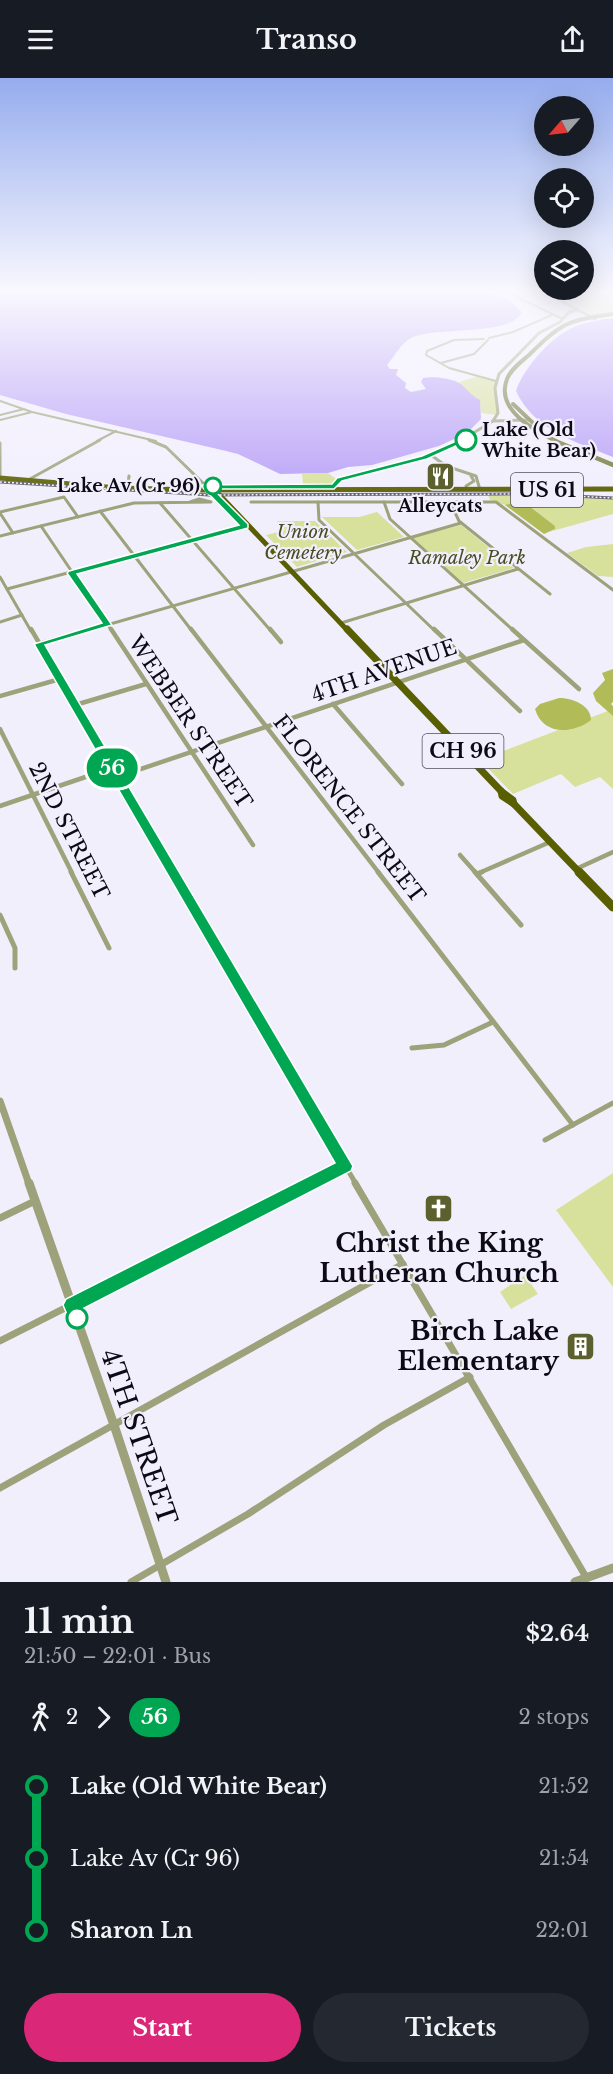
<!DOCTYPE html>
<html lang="en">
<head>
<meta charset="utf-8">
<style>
	:root { --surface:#171b24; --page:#242831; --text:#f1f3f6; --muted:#9ea1a6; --accent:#db2777 }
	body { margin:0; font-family:"Libre Baskerville",serif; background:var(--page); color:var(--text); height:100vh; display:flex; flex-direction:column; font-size:22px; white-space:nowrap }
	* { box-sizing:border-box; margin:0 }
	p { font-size:20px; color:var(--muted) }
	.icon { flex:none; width:33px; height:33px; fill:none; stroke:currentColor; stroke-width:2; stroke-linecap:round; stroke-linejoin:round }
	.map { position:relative; height:1504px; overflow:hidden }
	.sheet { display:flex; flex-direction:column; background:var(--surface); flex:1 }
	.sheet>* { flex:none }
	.badge { padding:0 12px; border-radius:20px; font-size:21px; line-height:39px }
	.needle { width:39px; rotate:242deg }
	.controls { position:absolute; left:534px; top:18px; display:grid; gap:12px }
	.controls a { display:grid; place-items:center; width:60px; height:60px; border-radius:50%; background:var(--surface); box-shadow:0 6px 24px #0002; font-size:30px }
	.map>.badge { position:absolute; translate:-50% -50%; box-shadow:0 0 0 3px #fff }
	.legs { display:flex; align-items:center; gap:9px; height:66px; padding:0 24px; font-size:20px }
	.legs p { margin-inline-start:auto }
	.headline { display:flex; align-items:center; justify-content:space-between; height:102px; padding:0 24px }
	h1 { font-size:33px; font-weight:800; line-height:45px }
	.action { display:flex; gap:12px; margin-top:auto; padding:12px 24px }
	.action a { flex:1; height:69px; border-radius:36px; background:var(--accent); color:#fff; font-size:24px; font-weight:800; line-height:69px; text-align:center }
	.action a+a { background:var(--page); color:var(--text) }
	ul { padding:0 24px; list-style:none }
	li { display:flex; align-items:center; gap:21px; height:72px; font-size:22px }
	li i { display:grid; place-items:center; width:9px; height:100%; margin:0 8px; background:currentColor }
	li i::after { content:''; width:15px; height:15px; margin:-8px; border:4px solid; border-radius:50%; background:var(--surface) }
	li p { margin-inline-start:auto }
	li:first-child i { background:linear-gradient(#0000 50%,currentColor 0) }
	li:last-child i { background:linear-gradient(currentColor 50%,#0000 0) }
	header { display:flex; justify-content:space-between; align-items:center; height:78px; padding:0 24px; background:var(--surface); font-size:27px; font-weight:800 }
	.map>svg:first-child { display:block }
</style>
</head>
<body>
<header><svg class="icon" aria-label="menu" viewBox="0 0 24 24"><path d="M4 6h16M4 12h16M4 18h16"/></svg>Transo<svg class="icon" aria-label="share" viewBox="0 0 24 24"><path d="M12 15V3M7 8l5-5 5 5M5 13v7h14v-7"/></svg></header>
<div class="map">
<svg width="613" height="1504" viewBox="0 0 613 1504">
	<rect width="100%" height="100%" fill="#f2effd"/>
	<g fill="#d8e19c">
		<path d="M608,215L613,217V234L593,237L566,223Z"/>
		<path d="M478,298L496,303L497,337L481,335L480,325L459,304Z"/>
		<path d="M328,395L336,401L333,407H303L302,396Z"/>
		<path d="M488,417L613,421V436L549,454L554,452L555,448L524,424L505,427L490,422Z"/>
		<path d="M377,434L404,459L357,472L322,439H359Z"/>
		<path d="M277,443H315L347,474L297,489L266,457L285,452Z"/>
		<path d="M461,447L514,490L463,505L412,460Z"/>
		<path d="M613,466V499L598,498L567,475L586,469Z"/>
		<path d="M613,631V711L600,699L575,709L561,696L513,716L480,682Z"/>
		<path d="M613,1095V1209L556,1132Z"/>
		<path d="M525,1197L538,1216L511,1231L500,1214Z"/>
	</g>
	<g fill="#b1bb58">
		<path d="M516,424H524L555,448V451L544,456L505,427Z"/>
		<path d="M613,591V624L611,626L613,628V638L596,623L593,615L605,602L602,595Z"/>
		<path d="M559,620C572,620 591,627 591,642C573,656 543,658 535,631L540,626Z"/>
	</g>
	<g fill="#b8a0f7">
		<path d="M0,215H493L510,223L522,234C511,259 434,248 411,260C400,266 395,278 387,287L390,291H398L396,297L406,305L405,310L411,314L426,311L421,304L423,300C433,298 452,300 461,306C468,312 472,318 480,322L481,341L467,355L439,368L372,387L348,389L328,395L280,396L238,376L222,372L66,336L0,317Z"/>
		<path d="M604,241H613V379C576,364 534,352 516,313C523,291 550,260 572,250C581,245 594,244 604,241Z"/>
	</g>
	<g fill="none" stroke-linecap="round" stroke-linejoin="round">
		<g stroke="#9da27a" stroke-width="2">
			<path d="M513,215L510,216L563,241"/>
			<path d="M553,218L568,215"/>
			<path d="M489,260L513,254L552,237"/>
			<path d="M484,261L454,262L427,273L426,277L449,290L496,303"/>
			<path d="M441,285L474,276L488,262"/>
			<path d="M0,323L32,334L156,363"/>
			<path d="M0,337L24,331"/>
			<path d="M0,342L32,334"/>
			<path d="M97,363L116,353"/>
		</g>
		<g stroke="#9da27a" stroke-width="3">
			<path d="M149,362L166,369L206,408"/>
			<path d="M0,365V397"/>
			<path d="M28,402L100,362"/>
			<path d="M128,406L129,398"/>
			<path d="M466,408L474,403L471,398"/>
			<path d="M334,409L343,400L431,377L446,388L476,398L480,412"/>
			<path d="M251,424H496L613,512"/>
			<path d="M318,424L319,442L435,553"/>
			<path d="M384,424L390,441L514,553"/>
			<path d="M450,424L459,443L550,516"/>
			<path d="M160,425L271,553"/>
			<path d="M100,433L192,553"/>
			<path d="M0,434L64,419L78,439"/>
			<path d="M0,435L13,455"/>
			<path d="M41,448L112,553"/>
			<path d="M0,458L134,425L211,424L199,421L190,424"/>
			<path d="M0,499L31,553"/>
			<path d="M7,511L245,448"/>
			<path d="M0,544L22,537"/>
			<path d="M341,545L518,491"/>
			<path d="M86,553L461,445"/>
		</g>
		<g stroke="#9da27a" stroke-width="4.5">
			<path d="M31,551L174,795"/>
			<path d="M111,551L253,767"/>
			<path d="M191,551L379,795"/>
			<path d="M270,551L281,564"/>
			<path d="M434,551L520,633"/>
			<path d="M512,551L579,611"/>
			<path d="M39,566L91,551"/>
			<path d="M0,618L60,601"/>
			<path d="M333,626L402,706"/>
			<path d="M75,627L146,606"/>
			<path d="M0,651L72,795"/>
			<path d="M117,699L524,562"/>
			<path d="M0,728L112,690"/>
			<path d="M460,777L476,795"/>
			<path d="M576,791L613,774"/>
			<path d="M479,795L550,764"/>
		</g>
		<g stroke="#9da27a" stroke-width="5">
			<path d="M71,794L109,870"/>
			<path d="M173,794L356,1106"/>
			<path d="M378,794L573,1047"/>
			<path d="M475,794L521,847"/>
			<path d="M477,796L482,794"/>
			<path d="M0,837L15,870V890"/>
			<path d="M412,970L444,967L493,944"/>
			<path d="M545,1062L613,1025"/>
			<path d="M309,1106L345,1088"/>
		</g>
		<g stroke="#9da27a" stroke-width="7">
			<path d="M355,1105L586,1499"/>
			<path d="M0,1140L35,1123"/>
			<path d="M0,1263L312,1105"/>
			<path d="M0,1410L403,1186"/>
			<path d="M131,1504L248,1436L384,1347L470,1299"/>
		</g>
		<g stroke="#9da27a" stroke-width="3">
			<path d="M547,215L595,241"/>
			<path d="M493,343L528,342"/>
			<path d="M460,363L493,343L498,335L495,310L499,296L539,255L560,244L569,234L578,232"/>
		</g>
		<path stroke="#9da27a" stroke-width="4.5" d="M431,377L464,362"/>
		<path stroke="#9da27a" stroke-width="7" d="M0,1023L29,1106"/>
		<g stroke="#9da27a" stroke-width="9">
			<path d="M29,1105L114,1347L166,1504"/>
			<path d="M575,1504L613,1490"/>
		</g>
		<g stroke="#757b3e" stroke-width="4">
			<path d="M513,326L533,345"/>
			<path d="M556,363C534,352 495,332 507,301C511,291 521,284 529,277C561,245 568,242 613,236"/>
		</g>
		<path stroke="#757b3e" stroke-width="4.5" d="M553,362L613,387"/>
		<g stroke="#595f00" stroke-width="5">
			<path d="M0,400L118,410L197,412L613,411"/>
			<path d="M214,411L348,553"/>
		</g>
		<g stroke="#595f00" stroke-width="7">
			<path d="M347,551L501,713L513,722L514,726L580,795"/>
			<path d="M501,713L502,718L514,726"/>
		</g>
		<path stroke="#595f00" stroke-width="9" d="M579,794L613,829"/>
		<defs>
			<path id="rail" d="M0,404L209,417L531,416L613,420"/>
		</defs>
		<use href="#rail" stroke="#5f5c69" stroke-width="3"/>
		<use href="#rail" stroke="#f2effd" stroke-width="1.5" stroke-dasharray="2" stroke-linecap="butt"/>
	</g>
	<linearGradient id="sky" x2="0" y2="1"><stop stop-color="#95acee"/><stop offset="0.5" stop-color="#f9f8fe"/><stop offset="1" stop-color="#f9f8fe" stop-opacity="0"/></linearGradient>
	<rect width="613" height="426" fill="url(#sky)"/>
	<path fill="#00a651" stroke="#fff" stroke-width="1.5" d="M463,360L469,362L427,381L342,403L334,411H213L248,446V450L77,496L112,547L45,567L353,1088L351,1093L82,1231L85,1240L83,1246L77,1249L71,1246L63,1227L66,1221L335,1085L34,566L102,545L67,495L69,493L239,447L203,410V407L332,406L337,400L422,378Z"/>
	<defs>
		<symbol id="restaurant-square" viewBox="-11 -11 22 22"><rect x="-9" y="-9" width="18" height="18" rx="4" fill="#5b602e" stroke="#f2effd"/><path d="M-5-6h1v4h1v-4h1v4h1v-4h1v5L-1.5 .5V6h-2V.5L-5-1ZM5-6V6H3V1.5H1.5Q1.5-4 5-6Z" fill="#fff"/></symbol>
		<symbol id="church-square" viewBox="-11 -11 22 22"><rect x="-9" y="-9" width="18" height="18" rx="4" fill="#5b602e" stroke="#f2effd"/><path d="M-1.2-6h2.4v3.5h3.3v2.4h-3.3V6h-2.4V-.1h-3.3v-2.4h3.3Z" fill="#fff"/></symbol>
		<symbol id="building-square" viewBox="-11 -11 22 22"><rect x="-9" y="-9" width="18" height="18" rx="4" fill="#5b602e" stroke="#f2effd"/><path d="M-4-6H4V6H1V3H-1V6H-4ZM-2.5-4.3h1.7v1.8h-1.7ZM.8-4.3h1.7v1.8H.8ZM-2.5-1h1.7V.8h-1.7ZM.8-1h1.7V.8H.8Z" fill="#fff"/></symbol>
	</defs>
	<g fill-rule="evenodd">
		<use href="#restaurant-square" x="424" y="382" width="33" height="33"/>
		<use href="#church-square" x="422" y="1114" width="33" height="33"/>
		<use href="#building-square" x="564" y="1252" width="33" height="33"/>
	</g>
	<g fill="#fff" stroke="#00a651" stroke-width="3">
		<circle cx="466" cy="362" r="10"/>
		<circle cx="213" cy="408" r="8"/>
		<circle cx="77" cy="1240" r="10"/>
	</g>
	<g text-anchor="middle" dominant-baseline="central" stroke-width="4.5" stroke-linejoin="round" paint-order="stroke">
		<g font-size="18" font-weight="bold" fill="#0d0a15" stroke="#f2effd" text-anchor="start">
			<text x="482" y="352">Lake (Old<tspan x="482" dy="21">White Bear)</tspan></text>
			<text x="200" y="408" text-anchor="end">Lake Av (Cr 96)</text>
		</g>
		<g font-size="18" font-weight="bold" fill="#0d0a15" stroke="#f2effd">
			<text x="440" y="428">Alleycats</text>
		</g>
		<g font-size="18" font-style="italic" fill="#474c22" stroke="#f2effd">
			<text x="303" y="454">Union<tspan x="303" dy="21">Cemetery</tspan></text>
			<text x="467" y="480">Ramaley Park</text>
		</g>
		<g fill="#f2effd" stroke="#524f5b" stroke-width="1.5">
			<rect x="511" y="395" width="72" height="34" rx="4.5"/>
			<rect x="422.5" y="656" width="81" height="34" rx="4.5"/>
		</g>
		<g font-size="20" font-weight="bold" fill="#0d0a15">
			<text x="547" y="412">US 61</text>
			<text x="463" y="673">CH 96</text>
		</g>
		<g font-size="21" fill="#0d0a15" stroke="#f2effd">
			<text transform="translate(384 593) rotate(-19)">4TH AVENUE</text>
			<text transform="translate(190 644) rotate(56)">WEBBER STREET</text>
			<text transform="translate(349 731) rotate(52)">FLORENCE STREET</text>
			<text transform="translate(69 753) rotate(63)">2ND STREET</text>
		</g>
		<g font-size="26" font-weight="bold" fill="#0d0a15" stroke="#f2effd">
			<text x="439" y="1165">Christ the King<tspan x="439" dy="30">Lutheran Church</tspan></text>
			<text x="559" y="1253" text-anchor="end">Birch Lake<tspan x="559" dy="30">Elementary</tspan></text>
		</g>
		<g font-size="26" fill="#0d0a15" stroke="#f2effd">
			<text transform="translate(139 1359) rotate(71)">4TH STREET</text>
		</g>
	</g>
</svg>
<div class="controls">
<a><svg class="needle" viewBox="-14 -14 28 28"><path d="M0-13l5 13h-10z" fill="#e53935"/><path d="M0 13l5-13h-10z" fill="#9ea1a6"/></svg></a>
<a><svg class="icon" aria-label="locate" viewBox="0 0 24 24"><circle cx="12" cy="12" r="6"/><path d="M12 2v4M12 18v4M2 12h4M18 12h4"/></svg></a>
<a><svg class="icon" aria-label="layers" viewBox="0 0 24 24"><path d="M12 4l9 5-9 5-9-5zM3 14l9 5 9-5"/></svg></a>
</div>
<b class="badge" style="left:112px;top:690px;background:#00a651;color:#fff">56</b>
</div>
<section class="sheet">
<div class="headline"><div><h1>11 min</h1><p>21:50 – 22:01 · Bus</p></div><b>$2.64</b></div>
<div class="legs"><svg class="icon" aria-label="walk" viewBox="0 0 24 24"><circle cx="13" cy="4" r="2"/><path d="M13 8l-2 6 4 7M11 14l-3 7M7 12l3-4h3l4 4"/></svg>2<svg class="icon" aria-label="forward" viewBox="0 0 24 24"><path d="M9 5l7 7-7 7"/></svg><b class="badge" style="background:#00a651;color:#fff">56</b><p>2 stops</p></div>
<ul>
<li><i style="color:#00a651"></i><b>Lake (Old White Bear)</b><p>21:52</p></li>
<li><i style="color:#00a651"></i><span>Lake Av (Cr 96)</span><p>21:54</p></li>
<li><i style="color:#00a651"></i><b>Sharon Ln</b><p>22:01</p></li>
</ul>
<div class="action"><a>Start</a><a>Tickets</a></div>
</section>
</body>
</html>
